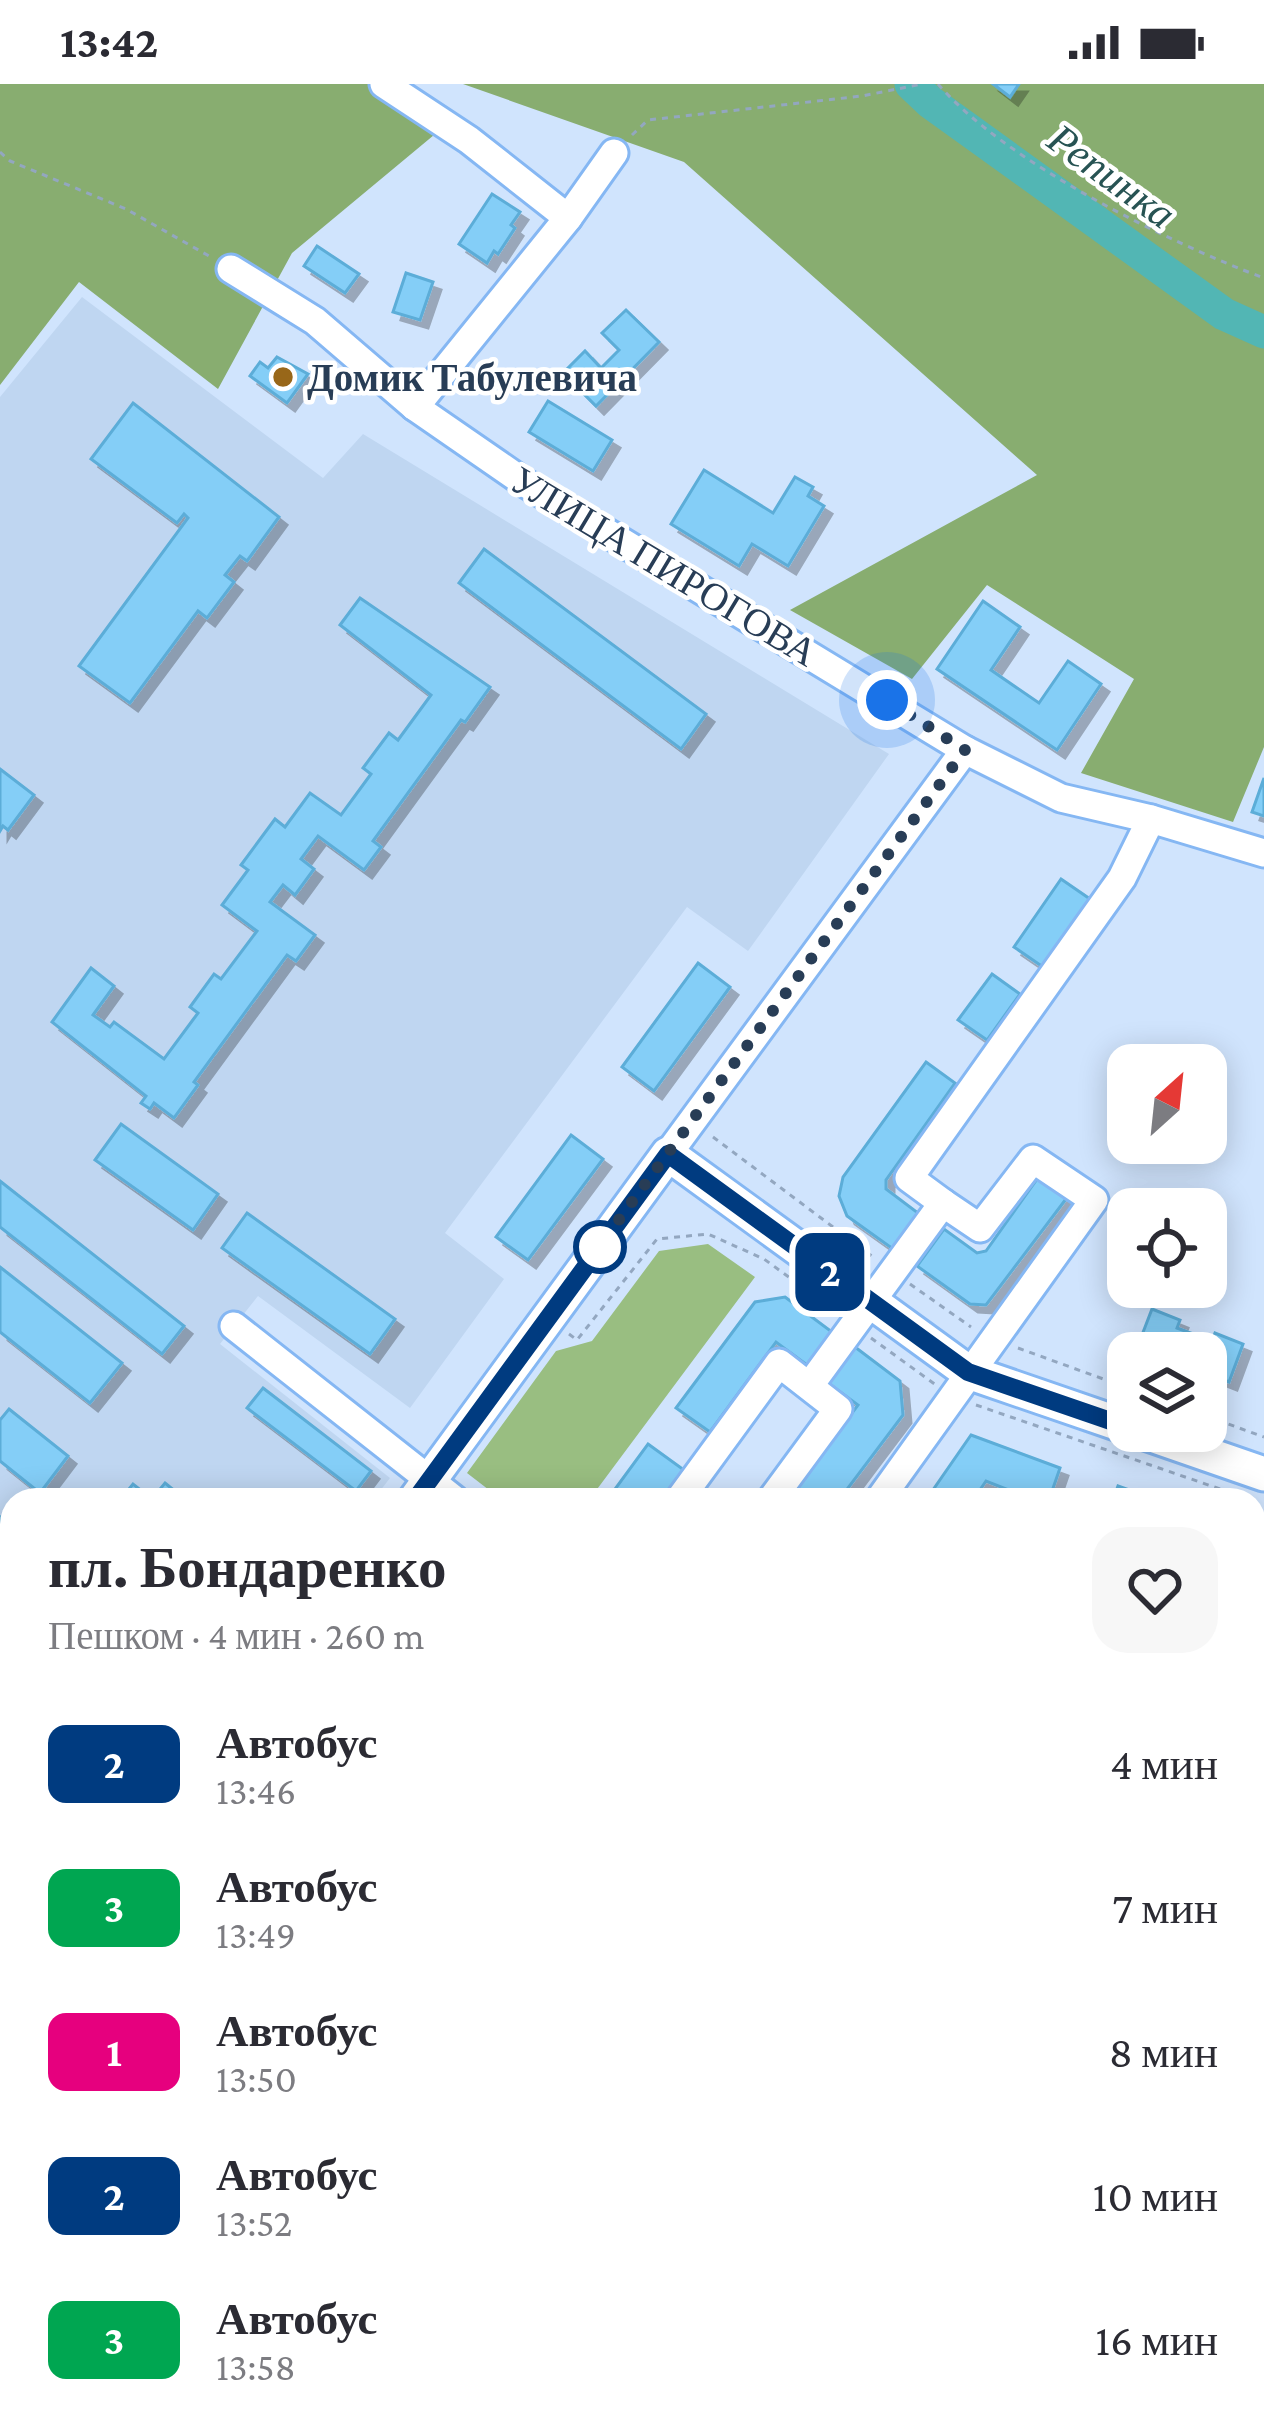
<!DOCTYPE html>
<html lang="ru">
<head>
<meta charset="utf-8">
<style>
	:root { --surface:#fff; --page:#f7f7f7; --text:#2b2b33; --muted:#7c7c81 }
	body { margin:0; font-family:"Crimson Pro",serif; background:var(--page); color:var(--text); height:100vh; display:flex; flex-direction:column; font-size:45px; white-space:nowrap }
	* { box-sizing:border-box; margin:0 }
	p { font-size:39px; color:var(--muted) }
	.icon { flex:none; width:66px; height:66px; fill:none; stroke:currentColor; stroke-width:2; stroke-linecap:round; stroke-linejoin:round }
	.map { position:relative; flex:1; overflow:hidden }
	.side { position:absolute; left:0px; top:1404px; width:1266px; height:948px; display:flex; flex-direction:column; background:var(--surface); border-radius:36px 36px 0 0; box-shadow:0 6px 30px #0003 }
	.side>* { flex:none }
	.badge { padding:0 24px; border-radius:18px; font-size:42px; line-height:78px }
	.needle { width:78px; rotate:27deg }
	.tools { position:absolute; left:1107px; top:960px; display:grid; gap:24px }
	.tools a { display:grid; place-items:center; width:120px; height:120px; border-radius:24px; background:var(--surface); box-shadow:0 6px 30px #0003; font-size:60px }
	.you { position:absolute; width:60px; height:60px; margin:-30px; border:9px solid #fff; border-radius:50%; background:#1a73e8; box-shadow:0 0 0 18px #1a73e833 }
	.map>.badge { position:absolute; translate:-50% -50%; box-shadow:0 0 0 6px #fff }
	.round { display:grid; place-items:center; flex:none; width:126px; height:126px; border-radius:36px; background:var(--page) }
	.summary { display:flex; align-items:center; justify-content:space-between; height:204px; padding:0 48px }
	h1 { font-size:57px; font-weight:700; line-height:90px }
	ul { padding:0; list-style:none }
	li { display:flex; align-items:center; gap:36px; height:144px; padding:0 48px }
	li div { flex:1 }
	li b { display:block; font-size:45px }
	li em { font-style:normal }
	li .badge { min-width:132px; font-weight:700; text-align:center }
	.status { display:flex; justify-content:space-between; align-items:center; height:84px; padding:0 60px; background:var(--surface); direction:ltr }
	.status svg { height:33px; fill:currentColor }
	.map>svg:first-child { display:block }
</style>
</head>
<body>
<div class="status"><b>13:42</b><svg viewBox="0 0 49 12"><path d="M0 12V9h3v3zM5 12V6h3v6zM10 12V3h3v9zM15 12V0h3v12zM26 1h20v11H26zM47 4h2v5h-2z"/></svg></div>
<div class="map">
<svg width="1264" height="2352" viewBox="0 0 1264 2352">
	<defs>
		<filter id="shadow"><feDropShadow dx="8" dy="8" stdDeviation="0" flood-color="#0004"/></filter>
	</defs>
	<rect width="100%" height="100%" fill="#d0e4fd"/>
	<g fill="#bfd6f1">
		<path d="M82,213L323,394L363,350L889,670L748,867L687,823L445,1149L504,1195L410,1324L258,1212L220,1260L390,1394L373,1416H12V1591L0,1582V313Z"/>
		<path d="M12,1858V2317L0,2323V1860Z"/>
		<path d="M856,2340H920L936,2352H873Z"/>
	</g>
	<path fill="#99be81" d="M708,1160L755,1193L589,1416H502L467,1389L556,1267L592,1257L659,1167Z"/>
	<g fill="#88ad70">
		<path d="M0,0H405L452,36L292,169L218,305L79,198L0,301Z"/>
		<path d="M463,0H1264V663L1233,738L1081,689L1134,595L987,501L912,595L790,526L1037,391L684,78Z"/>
	</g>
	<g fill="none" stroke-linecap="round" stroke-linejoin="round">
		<path stroke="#52b6b4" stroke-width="33" d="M911,0L930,18L1224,230L1264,248"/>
	</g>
	<g fill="#84cef7" stroke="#5badd8" stroke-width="3" filter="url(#shadow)">
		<path d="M993,0H1019L1010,13Z"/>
		<path d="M492,110L520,128L511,141L515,144L498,170L494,167L487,179L459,160Z"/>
		<path d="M317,162L359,190L345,209L304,182Z"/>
		<path d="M406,189L433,198L420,236L393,228Z"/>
		<path d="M626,226L659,258L596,322L563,289L585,267L601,284L619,266L602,249Z"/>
		<path d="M277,273L308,290L287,319L250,292L260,278L268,284Z"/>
		<path d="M548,317L612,356L593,387L529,348Z"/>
		<path d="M133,319L279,433L247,477L240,472L225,491L234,498L207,534L198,527L130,619L79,582L188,434L184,430L177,439L91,375Z"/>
		<path d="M704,386L773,429L795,393L813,403L808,412L824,422L788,482L752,460L739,482L671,440Z"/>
		<path d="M484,465L706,630L681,665L459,499Z"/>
		<path d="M360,514L490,603L465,638L461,636L373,757L381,763L364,786L318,752L301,775L314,785L295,811L283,801L270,818L315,851L296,877L287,871L194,998L198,1001L174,1034L154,1019L150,1025L141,1019L146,1012L52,938L91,884L114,902L93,931L110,943L114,938L164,975L198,929L190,923L214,890L221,895L257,847L222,821L248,786L241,781L275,735L285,743L310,709L341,731L371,690L363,684L389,649L398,656L431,611L340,541Z"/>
		<path d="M983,517L1020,543L991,586L1039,619L1068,577L1101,600L1057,666L937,585Z"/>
		<path d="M0,685L34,711L8,746L3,742L0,747Z"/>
		<path d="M1264,694V732L1252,728Z"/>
		<path d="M1061,795L1090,815L1043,883L1014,863Z"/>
		<path d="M698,879L730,903L654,1007L622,983Z"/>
		<path d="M992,890L1020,910L987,956L958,936Z"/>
		<path d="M926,978L955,999L886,1096V1105L918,1129L893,1165L847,1132L839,1112L843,1093Z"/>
		<path d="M121,1040L218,1110L193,1146L95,1076Z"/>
		<path d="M571,1051L603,1075L528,1176L496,1153Z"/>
		<path d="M1040,1091L1069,1111L986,1221L970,1220L917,1182L944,1145L977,1169L986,1167Z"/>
		<path d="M0,1097L184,1242L162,1270L0,1143Z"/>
		<path d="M247,1129L395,1235L370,1270L222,1164Z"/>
		<path d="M0,1183L122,1279L90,1319L0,1248Z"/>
		<path d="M785,1213L832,1248L807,1281L776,1258L710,1348L676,1324L755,1218Z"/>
		<path d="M1152,1225L1180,1236L1177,1244L1212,1257L1215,1249L1243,1260L1229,1298L1206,1289V1269H1152L1137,1264Z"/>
		<path d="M855,1263L900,1297L903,1331L839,1416H798L791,1410L858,1321L828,1299Z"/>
		<path d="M263,1304L371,1387L356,1407L247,1324Z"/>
		<path d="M9,1325L68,1372L40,1409L0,1377V1336Z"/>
		<path d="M971,1351L1060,1384L1049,1416H1022L1024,1412L986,1397L973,1416H926Z"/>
		<path d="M648,1360L684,1386L662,1416H607Z"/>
		<path d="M165,1399L186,1416H120L133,1400L152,1415Z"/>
		<path d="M1118,1402L1157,1416H1091L1095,1406L1114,1413Z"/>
		<path d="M0,1433L12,1443V1458L0,1474Z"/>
		<path d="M1264,1558V1606L1254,1602V1585Z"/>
		<path d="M2,1637L12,1645V1685L0,1701Z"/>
		<path d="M1254,1766L1264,1767V1802L1254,1801Z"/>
		<path d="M1254,1943L1264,1945V1992L1254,1990Z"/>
		<path d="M1136,2340H1164L1155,2352H1127Z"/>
	</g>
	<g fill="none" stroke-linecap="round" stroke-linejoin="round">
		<defs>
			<g id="minor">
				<path d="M384,0L469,56L568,134"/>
				<path d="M231,185L315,237L415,323L525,399L965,666L1061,714L1151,735L1264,769"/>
				<path d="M415,323L568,134L614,69"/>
				<path d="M668,1070L965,666"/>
				<path d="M234,1242L455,1416"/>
				<path d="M810,1301L943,1119L909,1094L1122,794L1151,735"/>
				<path d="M679,1416L779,1279L838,1325L771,1416"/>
				<path d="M879,1416L1094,1116L1033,1075L980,1144L943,1119"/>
				<path d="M1254,1748L1264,1749"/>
				<path d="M1254,1882L1264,1883"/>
				<path d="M0,1934L12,1920"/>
				<path d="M0,1958L12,1966"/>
				<path d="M0,2009L12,2008"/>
				<path d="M0,2081L12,2080"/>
				<path d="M0,2158L12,2154"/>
				<path d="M1254,2159L1264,2147"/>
				<path d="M0,2263L12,2253"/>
				<path d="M949,2340L965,2352"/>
				<path d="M1199,2340L1214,2352"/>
				<path d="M1071,2352L1100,2340"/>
			</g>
			<g id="major">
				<path d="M1140,1347L1264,1390"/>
				<path d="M415,1416L668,1070L968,1288L1128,1343"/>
				<path d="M0,1816L12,1814"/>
			</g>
		</defs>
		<use href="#minor" stroke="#85b7f3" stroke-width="33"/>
		<use href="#major" stroke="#85b7f3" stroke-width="39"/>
		<g stroke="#93a7c0" stroke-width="3" stroke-dasharray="6 6" stroke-linecap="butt">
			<path d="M938,0C1005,78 1167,158 1264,194"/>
			<path d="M632,51L648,36L862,12L922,0"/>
			<path d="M0,68L10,77L126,125L209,172"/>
			<path d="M713,1053L873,1173"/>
			<path d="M910,1200L971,1243"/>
			<path d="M569,1250L577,1256L657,1155L708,1150L764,1175L834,1226"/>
			<path d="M871,1254L936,1301"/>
			<path d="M1018,1264L1128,1304"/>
			<path d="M976,1321L1252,1416"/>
			<path d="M1206,1332L1264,1353"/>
		</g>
		<use href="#minor" stroke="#fff" stroke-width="27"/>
		<use href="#major" stroke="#fff" stroke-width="33"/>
		<defs>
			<g id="rail">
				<path d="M0,1848L12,1846"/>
				<path d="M1254,2130L1264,2137"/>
			</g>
		</defs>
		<use href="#rail" stroke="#7f94ad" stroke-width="10"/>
		<use href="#rail" stroke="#fff" stroke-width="6" stroke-dasharray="18" stroke-linecap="butt"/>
	</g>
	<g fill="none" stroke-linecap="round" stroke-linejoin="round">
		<defs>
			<path id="line" d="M415,1416L668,1070L968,1288L1128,1343"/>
		</defs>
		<use href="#line" stroke="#fff" stroke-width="27"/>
		<use href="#line" stroke="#003b80" stroke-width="18"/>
		<path stroke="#283d56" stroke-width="12" stroke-dasharray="0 21.6" d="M600,1163L590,1175L965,666L887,616"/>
	</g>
	<circle fill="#986719" stroke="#fff" stroke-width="4.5" cx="283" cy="293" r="12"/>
	<circle fill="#fff" stroke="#003b80" stroke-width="6" cx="600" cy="1163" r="24"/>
	<g text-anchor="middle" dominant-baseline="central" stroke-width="9" stroke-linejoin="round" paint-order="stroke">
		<g font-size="39" font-weight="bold" fill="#283d56" stroke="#fff" text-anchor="start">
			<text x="307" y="293">Домик Табулевича</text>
		</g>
		<g font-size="39" fill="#283d56" stroke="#fff">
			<text transform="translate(664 482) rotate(31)">УЛИЦА ПИРОГОВА</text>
		</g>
		<g font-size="42" font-style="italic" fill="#275353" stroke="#fff">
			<text transform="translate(1112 92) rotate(36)">Репинка</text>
		</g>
	</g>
</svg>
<div class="tools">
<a><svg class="needle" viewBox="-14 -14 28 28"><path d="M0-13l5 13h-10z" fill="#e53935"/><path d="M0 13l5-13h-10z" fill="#7c7c81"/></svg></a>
<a><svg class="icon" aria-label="locate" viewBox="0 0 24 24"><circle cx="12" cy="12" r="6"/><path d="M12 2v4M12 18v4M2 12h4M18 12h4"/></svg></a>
<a><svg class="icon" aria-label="layers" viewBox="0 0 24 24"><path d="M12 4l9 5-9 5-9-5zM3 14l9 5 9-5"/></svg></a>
</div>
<div class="you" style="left:887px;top:616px"></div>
<b class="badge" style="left:830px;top:1188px;background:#003b80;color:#fff">2</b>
<section class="side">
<div class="summary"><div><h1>пл. Бондаренко</h1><p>Пешком · 4 мин · 260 m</p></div><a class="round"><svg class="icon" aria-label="heart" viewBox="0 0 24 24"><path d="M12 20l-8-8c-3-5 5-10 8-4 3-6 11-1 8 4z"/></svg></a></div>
<ul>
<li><span class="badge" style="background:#003b80;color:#fff">2</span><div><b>Автобус</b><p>13:46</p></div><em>4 мин</em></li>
<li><span class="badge" style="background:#00a651;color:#fff">3</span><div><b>Автобус</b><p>13:49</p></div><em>7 мин</em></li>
<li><span class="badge" style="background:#e6007e;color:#fff">1</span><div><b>Автобус</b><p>13:50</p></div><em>8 мин</em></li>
<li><span class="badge" style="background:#003b80;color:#fff">2</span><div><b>Автобус</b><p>13:52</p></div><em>10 мин</em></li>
<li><span class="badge" style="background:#00a651;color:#fff">3</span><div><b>Автобус</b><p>13:58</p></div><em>16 мин</em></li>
</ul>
</section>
</div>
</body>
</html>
